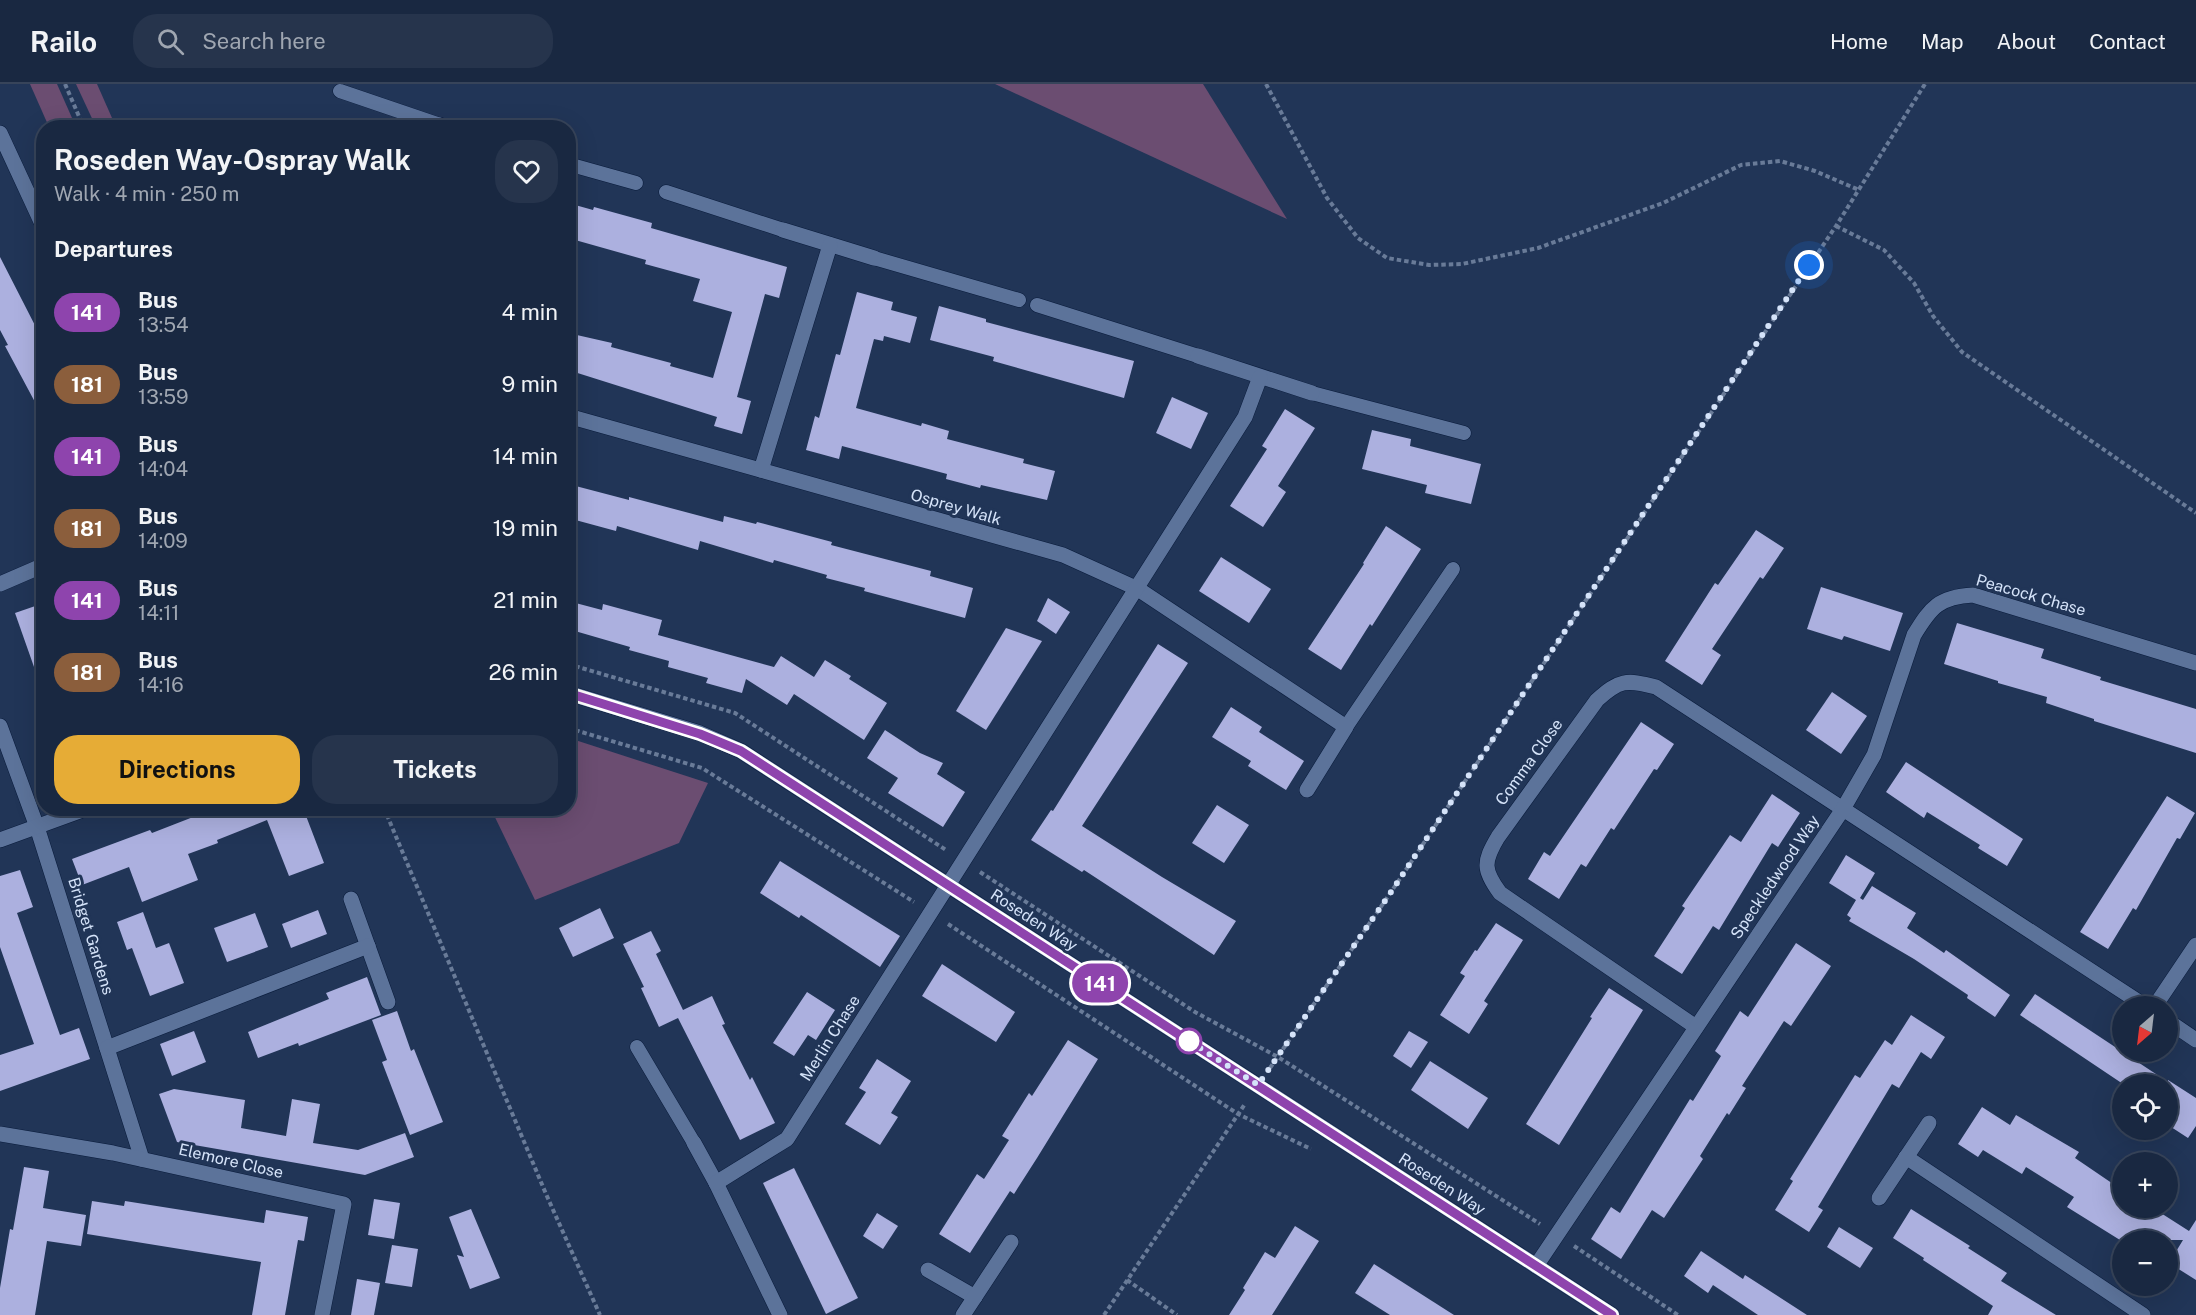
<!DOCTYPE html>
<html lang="en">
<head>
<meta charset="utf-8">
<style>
	:root { --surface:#192841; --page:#26344c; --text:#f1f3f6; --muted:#9fa6b1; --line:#37445a; --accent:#e6ac36 }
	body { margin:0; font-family:"Public Sans",sans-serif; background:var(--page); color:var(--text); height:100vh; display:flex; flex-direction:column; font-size:22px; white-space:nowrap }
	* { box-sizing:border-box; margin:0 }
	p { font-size:20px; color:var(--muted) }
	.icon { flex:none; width:33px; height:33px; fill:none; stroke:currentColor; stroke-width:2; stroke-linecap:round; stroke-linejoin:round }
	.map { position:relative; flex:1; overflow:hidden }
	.details { position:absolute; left:36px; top:36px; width:540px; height:696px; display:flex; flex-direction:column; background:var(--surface); border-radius:24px; box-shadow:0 6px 24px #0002,0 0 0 2px var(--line) }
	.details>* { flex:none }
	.badge { padding:0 12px; border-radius:20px; font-size:21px; line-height:39px }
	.needle { width:39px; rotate:208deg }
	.fabs { position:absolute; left:2112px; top:912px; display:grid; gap:12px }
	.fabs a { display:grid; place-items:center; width:66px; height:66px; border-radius:50%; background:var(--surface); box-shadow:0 6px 24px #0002,0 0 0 2px var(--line); font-size:30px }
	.you { position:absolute; width:30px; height:30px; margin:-15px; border:4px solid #fff; border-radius:50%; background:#1a73e8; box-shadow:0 0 0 9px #1a73e833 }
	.map>.badge { position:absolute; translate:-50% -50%; box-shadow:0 0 0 3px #fff }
	h2 { padding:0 18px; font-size:22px; line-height:54px }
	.round { display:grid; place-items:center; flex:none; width:63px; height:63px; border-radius:24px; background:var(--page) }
	.summary { display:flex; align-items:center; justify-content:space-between; height:102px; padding:0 18px }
	h1 { font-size:28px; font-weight:700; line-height:45px }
	.button { display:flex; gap:12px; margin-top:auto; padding:12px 18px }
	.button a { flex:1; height:69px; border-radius:24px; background:var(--accent); color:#111; font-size:24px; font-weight:700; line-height:69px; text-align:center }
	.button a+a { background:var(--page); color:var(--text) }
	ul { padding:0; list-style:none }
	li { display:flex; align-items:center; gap:18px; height:72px; padding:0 18px }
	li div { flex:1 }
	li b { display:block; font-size:22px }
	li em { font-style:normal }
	li .badge { min-width:66px; font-weight:700; text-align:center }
	header { display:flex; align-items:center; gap:36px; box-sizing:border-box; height:84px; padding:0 30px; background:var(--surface); border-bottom:2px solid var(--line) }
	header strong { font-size:28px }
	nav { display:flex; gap:33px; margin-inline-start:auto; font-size:21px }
	.search { width:420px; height:54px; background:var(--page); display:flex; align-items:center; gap:15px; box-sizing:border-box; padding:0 21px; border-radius:24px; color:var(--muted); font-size:22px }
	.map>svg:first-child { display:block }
</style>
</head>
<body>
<header>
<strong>Railo</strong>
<div class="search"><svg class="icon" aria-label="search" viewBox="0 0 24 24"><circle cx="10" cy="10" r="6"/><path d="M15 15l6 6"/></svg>Search here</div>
<nav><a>Home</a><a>Map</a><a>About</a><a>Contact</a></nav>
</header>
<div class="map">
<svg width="2196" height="1231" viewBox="0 0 2196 1231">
	<rect width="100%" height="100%" fill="#213557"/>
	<g fill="#6b4d71">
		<path d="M30,0H57L76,43H49Z"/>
		<path d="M76,0H97L116,43H96Z"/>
		<path d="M995,0H1203L1287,135Z"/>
		<path d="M569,654L708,699L679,759L535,816L491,725L568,724Z"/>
	</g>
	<g fill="#acb0df">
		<path d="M568,119L593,126L594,123L652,139L651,144L787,183L779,214L765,210L737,313L751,317L742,350L714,342L717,333L568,286V249L612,259L611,263L671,279L670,282L713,294L732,228L693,217L700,195L645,180L646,176L568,154Z"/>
		<path d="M0,173L44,259V335L5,262L8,261L0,246Z"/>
		<path d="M857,208L893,218L891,226L917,233L910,259L884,252L883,257L874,255L856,324L921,342L922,339L949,347L947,355L1024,375L1023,379L1055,387L1047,416L981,401L980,404L946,395L947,390L842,362L839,375L806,366L815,332L819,334L836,270L840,271Z"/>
		<path d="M939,222L986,235V238L1134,277L1124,314L993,277L994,273L930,256Z"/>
		<path d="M1172,313L1208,329L1191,365L1156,349Z"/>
		<path d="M1285,325L1315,344L1278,402L1286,408L1263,443L1230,422L1267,365L1262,362Z"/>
		<path d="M1372,346L1411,355L1410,362L1481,380L1471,420L1425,409L1427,401L1362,385Z"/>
		<path d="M568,400L629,416V413L723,438L724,432L756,440L757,438L832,458L831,461L931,487L930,492L973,504L965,534L864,507L865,504L826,494L827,491L774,476L773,479L700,457L698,466L617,442L616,447L568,434Z"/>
		<path d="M1386,442L1421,465L1372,542L1370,540L1341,586L1308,565L1364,480L1363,479Z"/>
		<path d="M1756,446L1784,464L1763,495L1760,493L1712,565L1721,571L1702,601L1665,577L1715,499L1718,501Z"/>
		<path d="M1221,473L1271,505L1249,539L1199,507Z"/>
		<path d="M1821,503L1903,529L1890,567L1844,552L1842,556L1807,545Z"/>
		<path d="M1048,514L1070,528L1056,550L1037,537Z"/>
		<path d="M568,517L602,526L603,520L662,536L658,551L774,583L781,572L814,593L825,576L851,592L849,595L887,619L864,656L794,610L787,621L746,595L742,609L706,599L708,594L668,583L669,577L629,566L630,563L568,545Z"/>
		<path d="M44,519V599L40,600L15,529Z"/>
		<path d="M1957,539L2044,565L2041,574L2101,593L2100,596L2196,625V669L2094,637V635L2046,619L2047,613L1998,599V597L1944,580Z"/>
		<path d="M1006,544L1042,557L986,646L956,627Z"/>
		<path d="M1158,560L1188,579L1082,742L1162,793L1236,837L1214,871L1084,786L1082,788L1031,756L1051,726L1053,727Z"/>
		<path d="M1832,608L1867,632L1841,670L1806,646Z"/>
		<path d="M1231,623L1262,643L1259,648L1304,677L1286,706L1248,682L1251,677L1212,653Z"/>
		<path d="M1641,638L1674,660L1657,686L1654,685L1614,746L1611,744L1586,783L1581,780L1559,815L1528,795L1544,768L1550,772Z"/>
		<path d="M885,646L920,669L943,679L937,690L965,708L943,743L888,709L898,694L867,674Z"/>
		<path d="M1906,678L2023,755L2007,782L1978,764L1980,761L1927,728L1924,734L1886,708Z"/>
		<path d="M1772,710L1800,729L1778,763L1772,759L1719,846L1713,842L1682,890L1654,872L1685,824L1682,822L1730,751L1741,758Z"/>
		<path d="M2167,712L2195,729L2180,755L2177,754L2136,826L2133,824L2108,865L2080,848Z"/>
		<path d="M1217,721L1249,741L1224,779L1192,759Z"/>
		<path d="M229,724H303L324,779L289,792L267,736L217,756L218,759L188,770L198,796L142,818L129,783L82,801L72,775L150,746L152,749L206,728L208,733Z"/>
		<path d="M1846,771L1875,789L1860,814L1863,816L1872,802L1916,829L1907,844L1944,869L1946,866L2010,911L1995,933L1967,914L1968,911L1914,875L1849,837L1851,834L1847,831L1856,816L1829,799Z"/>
		<path d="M780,777L900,852L880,883L801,831L799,834L760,809Z"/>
		<path d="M20,786L33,823L17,829L60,951L79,944L90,975L0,1007V971L34,960L0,863V792Z"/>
		<path d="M600,824L614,854L573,873L559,844Z"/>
		<path d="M318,826L327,850L291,864L282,840Z"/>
		<path d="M143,828L156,864L169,859L184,899L150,912L132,864L127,866L117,838Z"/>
		<path d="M255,829L268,863L227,878L214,844Z"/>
		<path d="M1496,839L1523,856L1484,917L1488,920L1469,950L1440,931L1465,892L1460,889L1475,866L1477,867Z"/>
		<path d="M651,847L661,867L656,870L683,926L712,912L725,940L722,941L750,996L752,993L775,1039L740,1056L678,934L659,943L641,904L644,903L623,860Z"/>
		<path d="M1796,859L1831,882L1791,942L1784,937L1742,1002L1746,1004L1729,1031L1727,1029L1700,1072L1703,1075L1664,1134L1652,1126L1621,1175L1591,1155L1611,1123L1620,1129L1690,1015L1693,1017L1721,972L1715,967L1740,927L1748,933Z"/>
		<path d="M942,880L1015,928L996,958L922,912Z"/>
		<path d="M367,893L381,931L299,962L298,959L258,974L248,948L329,915L326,909Z"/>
		<path d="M1609,904L1643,926L1559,1061L1526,1040L1592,934L1590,933Z"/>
		<path d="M807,908L835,926L816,956L808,951L794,972L773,959Z"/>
		<path d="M2035,910L2168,998V996L2196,1014V1042L2188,1054L2168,1041V1000H2123L2020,931Z"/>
		<path d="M397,927L411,967L414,965L443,1038L410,1051L382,978L387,976L372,936Z"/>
		<path d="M1911,931L1945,953L1931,975L1921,968L1899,1004L1892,1000L1818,1123L1823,1126L1809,1148L1775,1126L1793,1097L1790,1095L1855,991L1860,994L1885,956L1892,961Z"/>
		<path d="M194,947L206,978L172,992L160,960Z"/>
		<path d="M1409,947L1428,958L1411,984L1393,972Z"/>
		<path d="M1068,956L1098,975L1037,1074L1014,1110L1010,1107L970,1169L939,1150L977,1090L984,1095L1009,1056L1002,1052L1029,1009L1032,1012Z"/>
		<path d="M877,975L911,997L891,1029L898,1033L880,1061L845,1040L866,1008L859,1004Z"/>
		<path d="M1430,977L1488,1014L1468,1045L1411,1006Z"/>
		<path d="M174,1005L245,1016L241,1044L286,1052L292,1015L320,1020L313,1059L358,1066L405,1049L414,1073L365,1091L177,1058L159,1010Z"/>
		<path d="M1982,1023L2010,1041L2016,1031L2079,1068L2075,1074L2122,1106V1124H2153L2189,1147L2196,1136V1196L2169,1179L2183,1156H2120L2067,1123L2074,1113L2026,1083L2022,1090L1983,1066L1978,1073L1958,1060Z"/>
		<path d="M24,1083L49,1087L43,1124L86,1131L81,1162L47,1157L35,1231H0V1204L10,1145L13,1146Z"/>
		<path d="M794,1084L858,1214L826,1230L763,1099Z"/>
		<path d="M374,1115L400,1119L394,1155L368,1151Z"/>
		<path d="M92,1117L124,1122L125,1117L264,1139L266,1126L308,1133L304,1157L298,1156L285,1231H252L261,1178L87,1150Z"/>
		<path d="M471,1125L500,1194L470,1205L457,1171L464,1173L449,1133Z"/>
		<path d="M1911,1125L1970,1162L1968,1164L2007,1189L2001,1197L2056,1231H1988L1993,1222L1923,1176L1924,1174L1893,1154Z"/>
		<path d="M877,1129L898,1142L883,1165L863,1152Z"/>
		<path d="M1295,1142L1319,1157L1272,1231H1229L1245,1206L1243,1204L1265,1168L1275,1174Z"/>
		<path d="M1839,1143L1873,1164L1860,1184L1827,1163Z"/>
		<path d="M392,1161L418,1165L412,1203L385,1199Z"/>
		<path d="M1701,1167L1743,1195L1745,1191L1807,1231H1758L1713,1201L1708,1209L1684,1192Z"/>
		<path d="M1374,1180L1454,1231H1390L1355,1209Z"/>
		<path d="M357,1195L380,1199L374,1231H351Z"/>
	</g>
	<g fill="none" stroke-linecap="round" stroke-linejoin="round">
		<defs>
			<g id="service">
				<path d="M340,7L440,41"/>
				<path d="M568,80L636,99"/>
				<path d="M666,108L783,146"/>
				<path d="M874,174L1019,216"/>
				<path d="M1037,221L1198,272"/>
				<path d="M1312,309L1464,349"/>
				<path d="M1346,643L1453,485"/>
				<path d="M637,963L694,1059"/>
			</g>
			<g id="minor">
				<path d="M440,41L449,44"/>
				<path d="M0,49L44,144"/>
				<path d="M783,146L874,174"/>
				<path d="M1198,272L1312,309"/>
				<path d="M568,332L1063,471L1138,505L1346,643L1307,706"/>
				<path d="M761,386L830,161"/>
				<path d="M0,500L44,481"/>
				<path d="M0,642L37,743L142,1075"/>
				<path d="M351,815L388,918"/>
				<path d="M2155,922L2196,861"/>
				<path d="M2168,937L2196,956"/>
				<path d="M1696,943L1500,809C1483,786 1483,778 1498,753L1597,616C1619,596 1626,595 1656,603L2145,922"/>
				<path d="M107,964L368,862"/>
				<path d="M0,1050L113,1069L344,1120L322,1231"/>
				<path d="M694,1059L716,1099L780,1231"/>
				<path d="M1906,1073L2143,1231"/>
				<path d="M716,1099L787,1055L1245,333L1260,293"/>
				<path d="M1879,1114L1929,1039"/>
				<path d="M1536,1182L1843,725L1874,671L1914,551C1931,523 1939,513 1973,511L2196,579"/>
				<path d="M928,1186L975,1213"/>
				<path d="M963,1231L1011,1158"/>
			</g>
			<g id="tertiary">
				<path d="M568,609L700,649L741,667L1612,1231"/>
				<path d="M0,756L88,724"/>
			</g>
		</defs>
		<use href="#service" stroke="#091b3b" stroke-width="15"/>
		<use href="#minor" stroke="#091b3b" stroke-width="16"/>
		<use href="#tertiary" stroke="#091b3b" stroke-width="16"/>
		<g stroke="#697b98" stroke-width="4" stroke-dasharray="4.5 3" stroke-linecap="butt">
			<path d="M65,0L84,44"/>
			<path d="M1266,0L1327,114L1358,154L1387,174L1429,181L1462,180L1538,164L1663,119L1741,81L1780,77L1815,87L1859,106"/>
			<path d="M1836,142L1884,166L1914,199L1933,232L1962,268L2196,429"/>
			<path d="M568,580L735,629L946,766"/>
			<path d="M568,644L702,684L914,818"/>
			<path d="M384,724L546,1110L600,1231"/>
			<path d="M980,788L1195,928L1278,973L1540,1140"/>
			<path d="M948,840L1238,1030L1311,1065"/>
			<path d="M1270,984L1389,811L1836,142L1925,0"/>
			<path d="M1574,1162L1678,1231"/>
			<path d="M1127,1196L1177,1231"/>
			<path d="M1104,1231L1245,1020"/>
		</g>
		<use href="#service" stroke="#5c739a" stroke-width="14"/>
		<use href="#minor" stroke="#5c739a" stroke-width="15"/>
		<use href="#tertiary" stroke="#5c739a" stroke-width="15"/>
	</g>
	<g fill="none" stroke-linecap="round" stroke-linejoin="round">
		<defs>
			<path id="line" d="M568,609L700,650L741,667L1612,1231"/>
		</defs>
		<use href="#line" stroke="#fff" stroke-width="14"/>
		<use href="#line" stroke="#8e44ad" stroke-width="9"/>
		<path stroke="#d5e3f9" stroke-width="6" stroke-dasharray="0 10.8" d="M1189,957L1181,952L1258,1001L1389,811L1809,181"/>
	</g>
	<circle fill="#fff" stroke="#8e44ad" stroke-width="3" cx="1189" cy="957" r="12"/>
	<g text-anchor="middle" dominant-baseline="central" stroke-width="6" stroke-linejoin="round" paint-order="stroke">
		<g font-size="16" fill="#d5e3f9" stroke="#213557">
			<text transform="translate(956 423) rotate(16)">Osprey Walk</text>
			<text transform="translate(2031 511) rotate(16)">Peacock Chase</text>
			<text transform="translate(1529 678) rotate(-54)">Comma Close</text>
			<text transform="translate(1775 793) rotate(-56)">Speckledwood Way</text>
			<text transform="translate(1034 836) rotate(33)">Roseden Way</text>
			<text transform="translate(91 852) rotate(73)">Bridget Gardens</text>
			<text transform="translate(830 954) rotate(-58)">Merlin Chase</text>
			<text transform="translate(231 1077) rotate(13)">Elemore Close</text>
			<text transform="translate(1442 1100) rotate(33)">Roseden Way</text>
		</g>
	</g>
</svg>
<div class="fabs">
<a><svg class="needle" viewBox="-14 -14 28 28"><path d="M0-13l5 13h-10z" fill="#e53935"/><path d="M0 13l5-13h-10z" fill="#9fa6b1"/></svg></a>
<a><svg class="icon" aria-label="locate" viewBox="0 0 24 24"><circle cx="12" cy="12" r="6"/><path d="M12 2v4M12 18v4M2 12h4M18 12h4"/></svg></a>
<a>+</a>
<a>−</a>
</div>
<div class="you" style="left:1809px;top:181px"></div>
<b class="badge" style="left:1100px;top:899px;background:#8e44ad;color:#fff">141</b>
<section class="details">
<div class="summary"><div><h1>Roseden Way-Ospray Walk</h1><p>Walk · 4 min · 250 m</p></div><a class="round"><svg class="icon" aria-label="heart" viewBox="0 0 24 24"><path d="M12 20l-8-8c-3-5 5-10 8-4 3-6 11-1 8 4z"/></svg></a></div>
<h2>Departures</h2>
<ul>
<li><span class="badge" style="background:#8e44ad;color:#fff">141</span><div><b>Bus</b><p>13:54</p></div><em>4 min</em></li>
<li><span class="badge" style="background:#8b5e3c;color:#fff">181</span><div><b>Bus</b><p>13:59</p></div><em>9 min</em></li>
<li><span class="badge" style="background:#8e44ad;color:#fff">141</span><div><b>Bus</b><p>14:04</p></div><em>14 min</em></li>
<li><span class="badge" style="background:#8b5e3c;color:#fff">181</span><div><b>Bus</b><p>14:09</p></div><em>19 min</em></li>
<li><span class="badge" style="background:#8e44ad;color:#fff">141</span><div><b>Bus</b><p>14:11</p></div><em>21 min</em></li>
<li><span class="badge" style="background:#8b5e3c;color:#fff">181</span><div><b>Bus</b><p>14:16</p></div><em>26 min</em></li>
</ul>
<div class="button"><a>Directions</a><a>Tickets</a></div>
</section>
</div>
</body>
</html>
